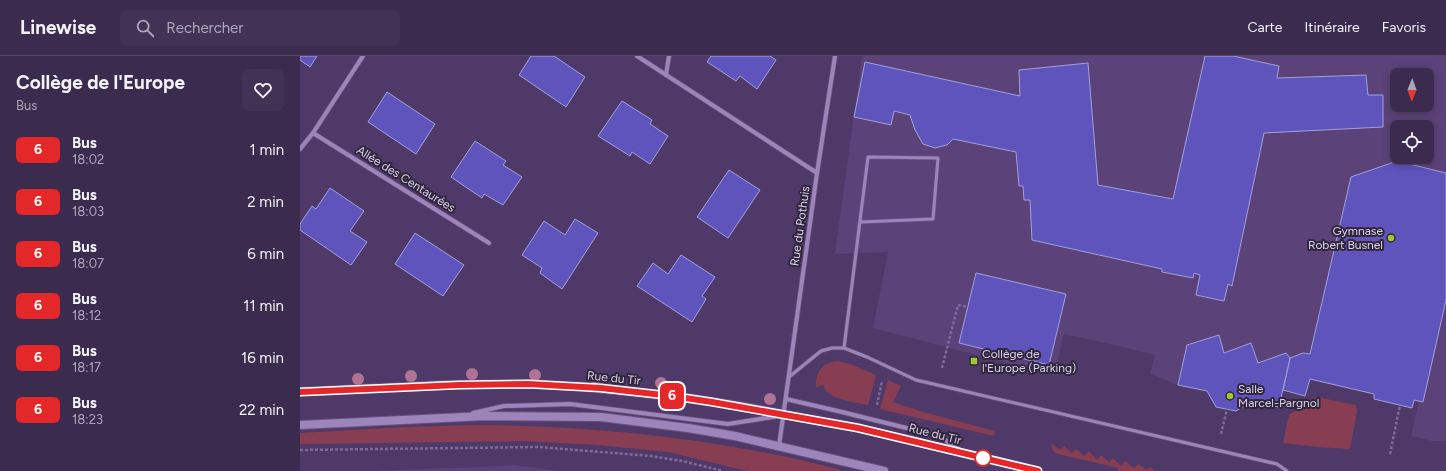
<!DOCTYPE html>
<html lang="fr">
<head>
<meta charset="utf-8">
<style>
	:root { --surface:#3b2b4f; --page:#423356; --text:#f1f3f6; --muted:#aca7b7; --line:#544766 }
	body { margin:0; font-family:Figtree,sans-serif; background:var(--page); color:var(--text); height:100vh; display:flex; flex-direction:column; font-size:15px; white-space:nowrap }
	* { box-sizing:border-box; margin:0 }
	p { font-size:13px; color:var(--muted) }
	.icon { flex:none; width:22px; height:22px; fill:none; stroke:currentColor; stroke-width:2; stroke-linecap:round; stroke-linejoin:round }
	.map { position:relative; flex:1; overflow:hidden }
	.details { display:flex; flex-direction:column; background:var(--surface); width:300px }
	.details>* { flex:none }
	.badge { padding:0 8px; border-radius:6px; font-size:14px; line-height:26px }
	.needle { width:26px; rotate:181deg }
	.tools { position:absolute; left:1090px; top:12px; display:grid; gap:8px }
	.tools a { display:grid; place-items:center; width:44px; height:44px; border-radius:8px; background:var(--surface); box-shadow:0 2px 10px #0003,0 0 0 1px var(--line); font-size:20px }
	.map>.badge { position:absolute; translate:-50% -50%; box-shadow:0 0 0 2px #fff }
	.round { display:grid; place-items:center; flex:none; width:42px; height:42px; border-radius:8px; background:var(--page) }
	.headline { display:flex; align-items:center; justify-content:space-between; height:68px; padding:0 16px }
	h1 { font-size:19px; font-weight:700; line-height:30px }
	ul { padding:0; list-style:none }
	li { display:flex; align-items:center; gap:12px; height:52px; padding:0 16px }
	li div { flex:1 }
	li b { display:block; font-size:15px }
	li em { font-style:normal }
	li .badge { min-width:44px; font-weight:700; text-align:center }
	header { display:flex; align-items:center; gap:24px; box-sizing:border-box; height:56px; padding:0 20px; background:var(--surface); border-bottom:1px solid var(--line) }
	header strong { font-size:19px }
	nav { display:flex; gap:22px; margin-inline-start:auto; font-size:14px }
	.search { width:280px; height:36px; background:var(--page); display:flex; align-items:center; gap:10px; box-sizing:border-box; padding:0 14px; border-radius:8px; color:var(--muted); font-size:15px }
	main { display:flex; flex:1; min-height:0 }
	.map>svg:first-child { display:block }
</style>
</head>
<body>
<header>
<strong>Linewise</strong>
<div class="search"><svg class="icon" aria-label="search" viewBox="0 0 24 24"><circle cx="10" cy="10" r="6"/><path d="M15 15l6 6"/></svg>Rechercher</div>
<nav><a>Carte</a><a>Itinéraire</a><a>Favoris</a></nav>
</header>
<main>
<section class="details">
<div class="headline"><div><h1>Collège de l'Europe</h1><p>Bus</p></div><a class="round"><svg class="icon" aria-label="heart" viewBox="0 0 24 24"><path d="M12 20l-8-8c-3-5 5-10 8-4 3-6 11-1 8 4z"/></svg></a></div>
<ul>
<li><span class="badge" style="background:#e42729;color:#fff">6</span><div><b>Bus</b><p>18:02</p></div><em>1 min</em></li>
<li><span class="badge" style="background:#e42729;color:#fff">6</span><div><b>Bus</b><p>18:03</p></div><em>2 min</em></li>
<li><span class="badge" style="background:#e42729;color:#fff">6</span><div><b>Bus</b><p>18:07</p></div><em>6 min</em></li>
<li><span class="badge" style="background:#e42729;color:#fff">6</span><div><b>Bus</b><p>18:12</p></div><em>11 min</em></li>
<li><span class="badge" style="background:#e42729;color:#fff">6</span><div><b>Bus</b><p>18:17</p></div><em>16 min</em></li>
<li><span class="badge" style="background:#e42729;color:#fff">6</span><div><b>Bus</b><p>18:23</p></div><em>22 min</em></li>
</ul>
</section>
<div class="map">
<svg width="1146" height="415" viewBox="0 0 1146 415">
	<rect width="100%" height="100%" fill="#4f3969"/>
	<g fill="#5b4279" fill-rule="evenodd">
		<path d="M562,0H1146V385H1132L1111,380L1119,345L1114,344L1100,349L1074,343V338L1010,323L1005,340L983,334L979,351L953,345L936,355L916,351L907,335L878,329L850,318L855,299L797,285L764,278L754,319L573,272L588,196L535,198ZM1097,19H1127V49H1097ZM1097,71H1127V101H1097Z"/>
		<path d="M213,409L260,415H71L176,411Z"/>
	</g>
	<g fill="#873e52">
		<path d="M538,305L550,308L576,319L568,349C555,346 527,344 523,329L516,331C515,316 523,306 538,305Z"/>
		<path d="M588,324L601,330L593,346L623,356L695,375L694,380L580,353Z"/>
		<path d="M1016,341L1056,349L1057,355L1050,393L1018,391L983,387L989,359Z"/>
		<path d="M177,369C299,370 422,383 541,414L540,415H447L368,396L297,389L224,385L0,388V377L104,371Z"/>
		<path d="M751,387L760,394L764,390L772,397L776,393L784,400L789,395L797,404L801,399L809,406L813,402L821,410L825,405L834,412L838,408L847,414L850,411L855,415H818V412L758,398L753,395Z"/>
	</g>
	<g fill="#5f54bc" stroke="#a1a1da">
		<path d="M0,0H17L10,11L0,4Z"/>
		<path d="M231,0H254L285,21L266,51L219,19Z"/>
		<path d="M411,0H470L476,4L457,33L440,20L436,25L407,6Z"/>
		<path d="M905,0H933L979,10L977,22L1066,19L1068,39H1083V71L964,77L932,230L928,228L924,245L896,239L900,219L894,217L893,222L862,216V213L732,184L730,144H724L723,130H719L716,96L653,83L647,89L635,92L623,88L615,74L610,59L594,55L591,69L554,61L565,6L720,40L719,14L788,7L798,129L873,143Z"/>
		<path d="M87,36L135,68L116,98L68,66Z"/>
		<path d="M322,45L352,64L350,68L368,80L350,108L332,96L330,100L298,80Z"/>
		<path d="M175,85L206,105L203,109L222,121L203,149L184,138L182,142L151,121Z"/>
		<path d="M1097,105L1146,117V244L1123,346L1114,344L1112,352L1074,343V338L1010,323L1005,340L983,334L990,302L1003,297L1010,298L1051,121Z"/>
		<path d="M429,114L460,134L428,182L397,161Z"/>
		<path d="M30,132L64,155L50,175L67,186L51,209L0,174V168L12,150L16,153Z"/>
		<path d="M275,163L298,177L262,233L240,217L242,212L222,199L244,165L265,179Z"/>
		<path d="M115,177L164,209L143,240L95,208Z"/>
		<path d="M381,199L415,221L402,240L406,243L392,266L337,230L353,207L368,218Z"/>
		<path d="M676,217L766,238L749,309L659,287Z"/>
		<path d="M919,279L924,297L951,287L958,307L986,297L990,302L979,351L953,345L936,355L916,351L907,335L878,329L887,289Z"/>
	</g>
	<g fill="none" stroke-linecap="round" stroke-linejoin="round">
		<defs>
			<g id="service">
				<path d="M544,292L568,101L638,102L633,163L561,166"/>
				<path d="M489,321L521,295L532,292H544L567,301L616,324L977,408L987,415"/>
			</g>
			<g id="minor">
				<path d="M337,0L517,117"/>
				<path d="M366,19L369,0"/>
				<path d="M13,77L189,187"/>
				<path d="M0,93L13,77L63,0"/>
				<path d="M486,343L542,356"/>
				<path d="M173,357L204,350L270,348L428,368L479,360"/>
				<path d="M570,363L639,380L660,394"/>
				<path d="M479,390L517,117L535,0"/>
			</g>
			<g id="secondary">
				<path d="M0,336L145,329L228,328L286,331L372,340L439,350L558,372L738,415"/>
				<path d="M0,369L185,360L301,361L388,372L435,380L584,415"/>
			</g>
		</defs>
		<use href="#service" stroke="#67547c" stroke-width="4.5"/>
		<use href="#minor" stroke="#67547c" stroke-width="5.5"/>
		<use href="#secondary" stroke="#67547c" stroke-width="10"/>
		<g stroke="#7d6b94" stroke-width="2.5" stroke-dasharray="3 2" stroke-linecap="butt">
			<path d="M642,312L658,249L668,251"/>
			<path d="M577,349L582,325"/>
			<path d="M921,378L927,353"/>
			<path d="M0,394L239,391L351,400L382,405L423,415"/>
			<path d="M1090,398L1100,349"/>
		</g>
		<use href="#service" stroke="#9d85bb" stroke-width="3"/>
		<use href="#minor" stroke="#9d85bb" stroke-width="4"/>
		<use href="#secondary" stroke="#9d85bb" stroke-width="8"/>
		<defs>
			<path id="minor-bridge" d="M542,356L570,363"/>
		</defs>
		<use href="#minor-bridge" stroke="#67547c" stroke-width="5.5" stroke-linecap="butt"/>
		<use href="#minor-bridge" stroke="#9d85bb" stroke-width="4"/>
	</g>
	<g fill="#af7394">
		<circle cx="172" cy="318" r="6"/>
		<circle cx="235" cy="319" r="6"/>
		<circle cx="111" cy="320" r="6"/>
		<circle cx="296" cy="322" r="6"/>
		<circle cx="58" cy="323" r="6"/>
		<circle cx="361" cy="327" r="6"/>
		<circle cx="470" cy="343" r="6"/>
	</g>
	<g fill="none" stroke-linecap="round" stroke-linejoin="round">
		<defs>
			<path id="line" d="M0,336L159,329L228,328L301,332L372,340L412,346L558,372L738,415"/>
		</defs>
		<use href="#line" stroke="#fff" stroke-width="9"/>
		<use href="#line" stroke="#e42729" stroke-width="6"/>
	</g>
	<g fill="#a0ca2c" stroke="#30273c" stroke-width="1.5">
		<circle cx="1091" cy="182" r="4"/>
		<rect x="670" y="301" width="8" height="8" rx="2"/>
		<circle cx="930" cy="340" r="4"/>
	</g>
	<circle fill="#fff" stroke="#e42729" stroke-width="2" cx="683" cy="402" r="8"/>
	<g text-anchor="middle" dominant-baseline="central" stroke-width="4" stroke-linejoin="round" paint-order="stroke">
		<g font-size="12" fill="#dbcfec" stroke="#30273c">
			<text transform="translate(106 123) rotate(32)">Allée des Centaurées</text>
			<text transform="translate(500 170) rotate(-82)">Rue du Pothuis</text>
			<text transform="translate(314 322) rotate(6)">Rue du Tir</text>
			<text transform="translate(635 378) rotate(14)">Rue du Tir</text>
		</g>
		<g font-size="12" fill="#dbcfec" stroke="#30273c" text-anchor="start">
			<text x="1083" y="175" text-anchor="end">Gymnase<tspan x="1083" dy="14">Robert Busnel</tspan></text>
			<text x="682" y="298">Collège de<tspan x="682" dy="14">l'Europe (Parking)</tspan></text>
			<text x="938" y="333">Salle<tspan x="938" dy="14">Marcel-Pargnol</tspan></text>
		</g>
	</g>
</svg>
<div class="tools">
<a><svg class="needle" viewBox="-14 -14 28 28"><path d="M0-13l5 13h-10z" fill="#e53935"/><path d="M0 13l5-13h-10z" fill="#aca7b7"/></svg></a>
<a><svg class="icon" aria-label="locate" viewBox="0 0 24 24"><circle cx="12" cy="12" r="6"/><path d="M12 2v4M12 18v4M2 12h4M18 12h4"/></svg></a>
</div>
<b class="badge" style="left:372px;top:340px;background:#e42729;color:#fff">6</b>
</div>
</main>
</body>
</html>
